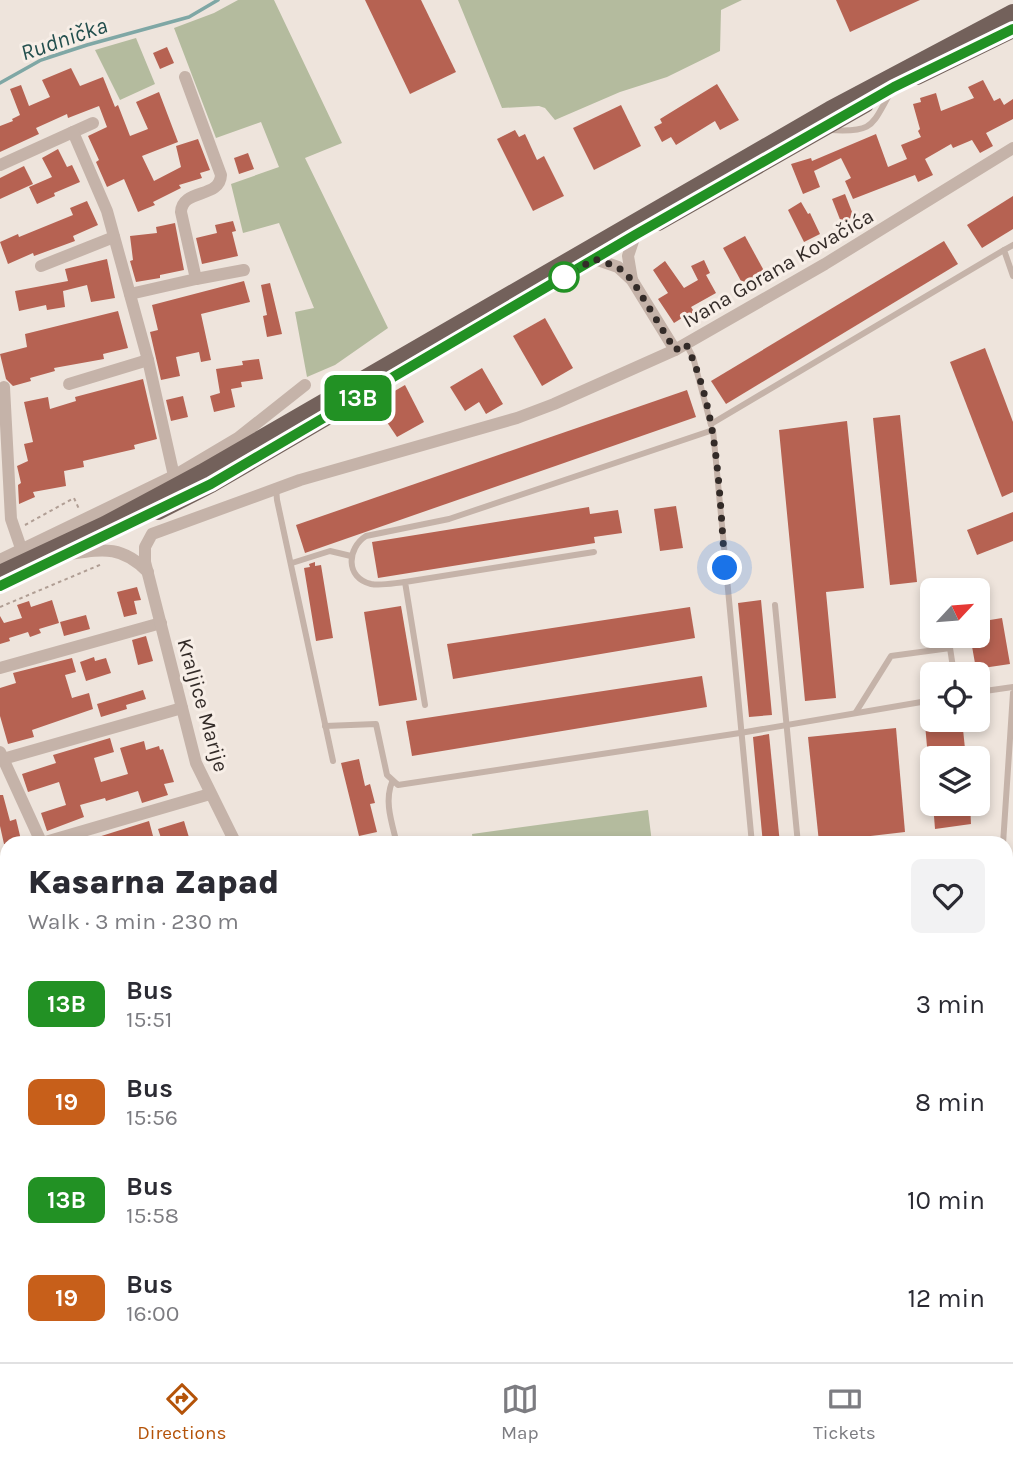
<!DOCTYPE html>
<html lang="en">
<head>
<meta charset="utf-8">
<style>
	:root { --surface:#fff; --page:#f2f2f3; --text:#2b2b33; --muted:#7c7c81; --line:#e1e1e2; --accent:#b45309 }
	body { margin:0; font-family:Karla,sans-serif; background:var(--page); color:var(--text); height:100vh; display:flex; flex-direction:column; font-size:26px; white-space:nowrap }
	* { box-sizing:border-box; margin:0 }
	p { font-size:23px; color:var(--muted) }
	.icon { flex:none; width:38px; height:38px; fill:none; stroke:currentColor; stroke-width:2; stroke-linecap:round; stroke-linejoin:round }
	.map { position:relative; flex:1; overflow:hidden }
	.details { position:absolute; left:0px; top:836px; width:1013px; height:527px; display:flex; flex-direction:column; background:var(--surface); border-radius:21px 21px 0 0; box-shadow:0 4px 10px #0003 }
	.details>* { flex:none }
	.badge { padding:0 14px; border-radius:10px; font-size:24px; line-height:46px }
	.needle { width:46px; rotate:64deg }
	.fabs { position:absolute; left:920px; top:578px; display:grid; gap:14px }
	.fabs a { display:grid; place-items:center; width:70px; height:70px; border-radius:10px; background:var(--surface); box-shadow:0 4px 10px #0003; font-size:35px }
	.you { position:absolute; width:35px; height:35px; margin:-18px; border:5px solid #fff; border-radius:50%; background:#1a73e8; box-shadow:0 0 0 10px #1a73e833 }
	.map>.badge { position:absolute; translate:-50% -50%; box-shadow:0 0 0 4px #fff }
	.round { display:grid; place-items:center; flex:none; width:74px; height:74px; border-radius:10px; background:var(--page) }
	.headline { display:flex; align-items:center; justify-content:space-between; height:119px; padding:0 28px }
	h1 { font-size:33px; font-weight:800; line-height:52px }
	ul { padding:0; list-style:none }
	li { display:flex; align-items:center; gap:21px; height:98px; padding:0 28px }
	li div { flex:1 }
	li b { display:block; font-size:26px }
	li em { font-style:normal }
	li .badge { min-width:77px; font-weight:700; text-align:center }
	.tab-bar { display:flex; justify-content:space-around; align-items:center; height:98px; border-top:2px solid var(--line); background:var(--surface); font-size:19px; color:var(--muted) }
	.tab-bar a { display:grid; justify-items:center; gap:4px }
	.tab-bar .active { color:var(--accent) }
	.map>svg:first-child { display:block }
</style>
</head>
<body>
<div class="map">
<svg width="1013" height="1362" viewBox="0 0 1013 1362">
	<rect width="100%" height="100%" fill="#eee4dc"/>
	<g fill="#b4bb9e">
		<path d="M238,0H274L342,143L305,158L388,328L335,365L307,377L295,312L314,308L279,223L243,233L231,184L279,167L261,122L216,138L174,28L214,13Z"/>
		<path d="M458,0H742L721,10L720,51L667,77L620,92L555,120L545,108L539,106L502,108Z"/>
		<path d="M136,38L155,84L120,100L95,50Z"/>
		<path d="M648,810L652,843H473L472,834Z"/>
	</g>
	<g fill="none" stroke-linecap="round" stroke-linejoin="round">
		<path stroke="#7fa7a5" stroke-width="3.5" d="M0,83L41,60L87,45L189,17L218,0"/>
	</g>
	<g fill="#b66252">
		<path d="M365,0H421L456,72L410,94Z"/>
		<path d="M836,0H920L850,32Z"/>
		<path d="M167,47L174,63L160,69L153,53Z"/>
		<path d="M71,68L80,86L103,77L115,107L118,105L130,136L148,129L136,102L159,92L178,142L142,156L154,181L181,167L176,146L198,139L210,170L200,173L202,178L179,185L181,188L153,202L155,205L138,212L124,179L107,187L96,162L99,160L88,136L107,127L99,106L68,118L67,114L36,128L39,134L0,152V126L13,121L12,119L20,115L10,89L21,85L29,106L50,97L42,80Z"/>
		<path d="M983,80L994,101L1000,98L1004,105L1013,99V119L986,133L993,146L980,153L972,140L953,148L951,144L925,159L933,175L918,182L915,175L853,199L845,181L851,178L841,158L814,171L820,187L803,194L791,164L811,158L812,161L876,134L888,167L907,159L901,145L921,137L918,131L920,129L913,104L921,102L920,98L936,93L941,111L974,98L968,87Z"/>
		<path d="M717,84L739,120L720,130L715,121L676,145L671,137L662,142L654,127L662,123L660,119Z"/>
		<path d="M621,105L641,146L594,170L573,128Z"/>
		<path d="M515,130L519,137L525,134L537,160L544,156L564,196L533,211L497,139Z"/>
		<path d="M58,149L67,167L72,165L80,182L54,193L55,196L37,204L29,187L52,177L42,158Z"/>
		<path d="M248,153L254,169L239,174L234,158Z"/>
		<path d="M24,166L33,184L0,199V178Z"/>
		<path d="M845,194L854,217L841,222L832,199Z"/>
		<path d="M1013,196V229L982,248L967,225Z"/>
		<path d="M87,201L98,225L73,236L75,241L34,256L33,253L8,264L0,242L18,234L19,237L73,215L70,208Z"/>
		<path d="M801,202L808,214L810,213L820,234L804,242L788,210Z"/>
		<path d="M233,221L236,231L232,232L238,256L202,264L196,238L217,233L215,225Z"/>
		<path d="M175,223L184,270L160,275V278L136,282L130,261L133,260L130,236L157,233L156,227Z"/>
		<path d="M745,236L769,280L747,292L723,248Z"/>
		<path d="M944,241L958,264L726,404L711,381Z"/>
		<path d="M107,259L115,298L91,302L87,285L63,291L65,307L47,310L46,305L19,311L15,291L68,281L65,269Z"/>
		<path d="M704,260L710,273L706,275L716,293L691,307L699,319L687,327L682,318L674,323L658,299L668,293L653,270L665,261L684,288L698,280L691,266Z"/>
		<path d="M244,281L250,302L201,314L211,360L201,362L199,352L176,357L180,376L161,380L150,332L158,330L152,305Z"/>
		<path d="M270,283L282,334L267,337L263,316L267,315L261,285Z"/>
		<path d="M118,311L128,348L103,354L104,359L54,368L55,371L30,378L31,381L13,386L6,379L0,354L27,347L25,334Z"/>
		<path d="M545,318L573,368L542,386L513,336Z"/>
		<path d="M985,348L1013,422V492L1002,497L950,362Z"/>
		<path d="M259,359L263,379L241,382L242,387L231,389L235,407L214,412L210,396L220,393L216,369L243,365L242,361Z"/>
		<path d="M482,368L503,404L486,414L479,402L465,411L450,387Z"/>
		<path d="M143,379L157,439L134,445L135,449L83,461L84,467L64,471L66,486L33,492L35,497L19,504L18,485L21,483L17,466L28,461L24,444L33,442L24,402L48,397L50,409L76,401L75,397Z"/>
		<path d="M405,385L424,422L397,437L374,403Z"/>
		<path d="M687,390L696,417L305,553L296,525Z"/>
		<path d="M183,396L188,417L171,421L166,400Z"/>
		<path d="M900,415L917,582L890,585L873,418Z"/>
		<path d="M847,421L864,588L826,592L836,698L805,701L779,430Z"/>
		<path d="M676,506L683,548L660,551L654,509Z"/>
		<path d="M589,507L590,514L618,510L622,533L594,537L595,543L378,578L372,542Z"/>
		<path d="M1013,512V541L977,555L967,530Z"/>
		<path d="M315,562V566L321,565L333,638L316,641L304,568L310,567L309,564Z"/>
		<path d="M137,587L141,600L134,601L137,614L124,617L117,592Z"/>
		<path d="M52,600L59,623L39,629L41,633L30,637L28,632L9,638L10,641L0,644V616L4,623L22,618L17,605L29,601L31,607Z"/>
		<path d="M761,600L772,715L749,717L738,603Z"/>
		<path d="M401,606L417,700L379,706L364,612Z"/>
		<path d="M690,607L695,638L453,679L447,644Z"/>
		<path d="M86,615L90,629L64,636L60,622Z"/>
		<path d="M1002,618L1010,664L976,669L970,635H978V622Z"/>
		<path d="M146,636L153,661L138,665L132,640Z"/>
		<path d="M94,657L95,661L106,658L111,673L86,681L80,662Z"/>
		<path d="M72,658L76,672L65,675L72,698L89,693L93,709L32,730L34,737L8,744L0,716V688L16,683L13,673Z"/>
		<path d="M702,676L707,707L412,756L406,721Z"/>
		<path d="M143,690L146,699L126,705L127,709L101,717L97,704Z"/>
		<path d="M962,720L966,758H928L925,724Z"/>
		<path d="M896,728L905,832L819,842L808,737Z"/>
		<path d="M769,734L780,844H763L753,737Z"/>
		<path d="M110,738L114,752L94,758L101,782L128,774L120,748L144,741L146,750L159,746L160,750L163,749L174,782L164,784L168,795L142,803L138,791L106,801L105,798L80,805L84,817L47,831L41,813L66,805L59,782L28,792L22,774L56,763L53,755Z"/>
		<path d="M359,759L365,786L370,784L375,803L370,804L377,832L359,836L341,763Z"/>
		<path d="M0,795H3L10,821L16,819L22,844H4L0,826Z"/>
		<path d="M933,803H970L971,824L935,829Z"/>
		<path d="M149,821L153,836L128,844H76Z"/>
		<path d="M184,821L191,844H163L158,829Z"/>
	</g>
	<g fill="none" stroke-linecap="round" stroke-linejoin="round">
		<g stroke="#b09e94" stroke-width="2" stroke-dasharray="3.5 3.5" stroke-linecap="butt">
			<path d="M25,525L74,498L79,509"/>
			<path d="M0,607L102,564"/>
		</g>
		<g stroke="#c5b3a9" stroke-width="6">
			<path d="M830,130C877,133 871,124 894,87"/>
			<path d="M1013,245L1004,250L1013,276"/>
			<path d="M686,344L693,357L711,425"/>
			<path d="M711,424L1004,250"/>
			<path d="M276,488L277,500L333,761"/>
			<path d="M292,563L330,551L351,556"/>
			<path d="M405,582C394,583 381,586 371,584C345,578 347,548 366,536L449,519L713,430L752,844"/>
			<path d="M775,605L798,844"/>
			<path d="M978,692L1013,687"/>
			<path d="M425,705L405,582L594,552"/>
			<path d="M856,712L891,656L950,648L954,674"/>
			<path d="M325,726L376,724L387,775L398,785L740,733L933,700"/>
			<path d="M392,782C384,802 392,823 397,844"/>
			<path d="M1003,844L1013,693"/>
			<path d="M1006,955H1013"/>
			<path d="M1006,1108L1013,1107"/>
			<path d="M1006,1243H1013"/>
			<path d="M981,1362V1356"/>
		</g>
		<g stroke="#c5b3a9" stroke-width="12">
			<path d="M73,132L93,123"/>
			<path d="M0,165L73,132L107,211L148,360L174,476"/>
			<path d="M595,259L618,267L632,280L675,350"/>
			<path d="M41,266L114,237"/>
			<path d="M196,279L244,270"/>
			<path d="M632,280L628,256L635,235"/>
			<path d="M130,294L196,279L181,212C182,188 220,199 221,175L185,77"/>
			<path d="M69,384L148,360"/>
			<path d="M4,387L11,519L22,551"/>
			<path d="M69,554C103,549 122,545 148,572"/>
			<path d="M0,560L174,476L238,438L305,385"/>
			<path d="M0,668L161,623"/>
			<path d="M0,752L42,844"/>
			<path d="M3,759L182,708"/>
			<path d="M42,843L210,794"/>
			<path d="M236,844L196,763L145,562V547L152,534L300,480L517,418L554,404L675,350L825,264L1013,148"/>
			<path d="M0,867L7,883"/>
			<path d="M0,955L7,952"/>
			<path d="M0,1160L7,1159"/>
			<path d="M0,1312L7,1311"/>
			<path d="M446,1356L447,1362"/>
			<path d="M81,1362L117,1356"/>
		</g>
		<g stroke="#73615b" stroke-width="18">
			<path d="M917,76L1013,29"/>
			<path d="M658,222L865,104"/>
			<path d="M158,511L211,484L365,394"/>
			<path d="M0,574L105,525L202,473L830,110L1013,13"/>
		</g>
	</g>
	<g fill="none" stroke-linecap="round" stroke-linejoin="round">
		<defs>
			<path id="line" d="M0,586L211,484L635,235L894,87L1013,29"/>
		</defs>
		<use href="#line" stroke="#fff" stroke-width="16"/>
		<use href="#line" stroke="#229124" stroke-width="10"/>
		<path stroke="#332b28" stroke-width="7" stroke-dasharray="0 12.6" d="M564,277L595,259L618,267L632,280L675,350L686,344C719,413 719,493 725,568"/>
	</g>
	<circle fill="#fff" stroke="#229124" stroke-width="3.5" cx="564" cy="277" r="14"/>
	<g text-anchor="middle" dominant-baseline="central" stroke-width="6" stroke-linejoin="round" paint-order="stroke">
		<g font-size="21" fill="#332b28" stroke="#f7eee7">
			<text transform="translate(778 268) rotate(-30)">Ivana Gorana Kovačića</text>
			<text transform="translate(203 705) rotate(74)">Kraljice Marije</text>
		</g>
		<g font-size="23" font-style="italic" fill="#234f4e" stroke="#f7eee7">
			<text transform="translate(64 39) rotate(-19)">Rudnička</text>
		</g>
	</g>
</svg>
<div class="fabs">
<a><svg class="needle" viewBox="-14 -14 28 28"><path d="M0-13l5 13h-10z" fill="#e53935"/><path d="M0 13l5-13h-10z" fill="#7c7c81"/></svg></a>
<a><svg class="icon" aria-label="locate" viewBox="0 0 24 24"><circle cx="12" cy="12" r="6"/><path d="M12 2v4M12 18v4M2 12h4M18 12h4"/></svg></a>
<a><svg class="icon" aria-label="layers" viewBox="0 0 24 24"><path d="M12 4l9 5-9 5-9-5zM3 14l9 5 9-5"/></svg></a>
</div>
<div class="you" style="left:725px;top:568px"></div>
<b class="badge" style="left:358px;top:398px;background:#229124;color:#fff">13B</b>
<section class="details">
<div class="headline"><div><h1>Kasarna Zapad</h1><p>Walk · 3 min · 230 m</p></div><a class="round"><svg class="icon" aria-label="heart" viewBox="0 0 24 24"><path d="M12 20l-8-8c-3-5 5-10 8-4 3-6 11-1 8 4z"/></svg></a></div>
<ul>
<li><span class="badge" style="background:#229124;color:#fff">13B</span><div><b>Bus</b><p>15:51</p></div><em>3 min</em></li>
<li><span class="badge" style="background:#c75f1a;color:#fff">19</span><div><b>Bus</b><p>15:56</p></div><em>8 min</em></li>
<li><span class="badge" style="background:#229124;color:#fff">13B</span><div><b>Bus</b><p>15:58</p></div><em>10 min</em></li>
<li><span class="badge" style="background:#c75f1a;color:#fff">19</span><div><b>Bus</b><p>16:00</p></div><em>12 min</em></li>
</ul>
</section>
</div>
<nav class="tab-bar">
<a class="active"><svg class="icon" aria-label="directions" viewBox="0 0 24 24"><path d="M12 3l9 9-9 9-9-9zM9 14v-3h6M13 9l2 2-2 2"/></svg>Directions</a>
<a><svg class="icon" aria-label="map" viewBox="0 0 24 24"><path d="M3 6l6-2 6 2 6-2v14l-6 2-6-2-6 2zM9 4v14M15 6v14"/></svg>Map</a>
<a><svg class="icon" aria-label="tickets" viewBox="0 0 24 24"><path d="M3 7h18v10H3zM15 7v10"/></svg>Tickets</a>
</nav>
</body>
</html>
